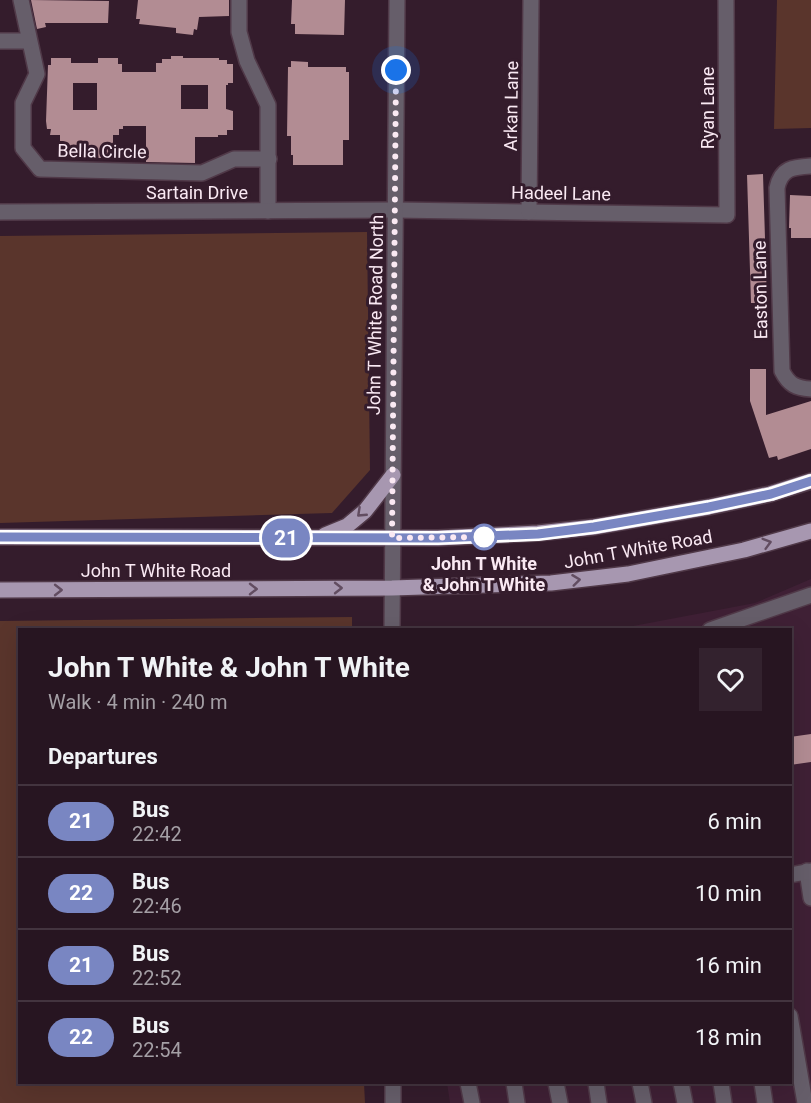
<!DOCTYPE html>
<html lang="en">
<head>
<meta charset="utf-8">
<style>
	:root { --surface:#271521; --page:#33222e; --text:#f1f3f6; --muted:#a49fa5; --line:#43343f }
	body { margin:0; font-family:Roboto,sans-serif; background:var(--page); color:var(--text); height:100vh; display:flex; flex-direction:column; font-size:22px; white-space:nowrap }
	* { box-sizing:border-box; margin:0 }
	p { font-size:20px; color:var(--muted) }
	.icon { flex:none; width:33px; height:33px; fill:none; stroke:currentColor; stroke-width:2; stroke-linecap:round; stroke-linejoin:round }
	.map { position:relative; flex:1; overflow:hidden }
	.panel { position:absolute; left:18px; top:628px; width:774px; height:456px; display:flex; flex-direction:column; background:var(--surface); border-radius:0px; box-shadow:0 6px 24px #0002,0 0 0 2px var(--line) }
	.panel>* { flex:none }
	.badge { padding:0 12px; border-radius:20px; font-size:21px; line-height:39px }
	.you { position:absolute; width:30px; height:30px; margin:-15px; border:4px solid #fff; border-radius:50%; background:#1a73e8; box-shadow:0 0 0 9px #1a73e833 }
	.map>.badge { position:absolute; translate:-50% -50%; box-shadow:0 0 0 3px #fff }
	h2 { padding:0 30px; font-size:22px; line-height:54px }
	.round { display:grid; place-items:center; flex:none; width:63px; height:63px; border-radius:0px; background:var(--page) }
	.headline { display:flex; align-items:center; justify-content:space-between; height:102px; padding:0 30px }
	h1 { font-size:28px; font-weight:700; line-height:45px }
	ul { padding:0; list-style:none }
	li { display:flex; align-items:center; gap:18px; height:72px; padding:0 30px; border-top:2px solid var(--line) }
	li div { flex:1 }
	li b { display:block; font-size:22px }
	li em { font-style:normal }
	li .badge { min-width:66px; font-weight:700; text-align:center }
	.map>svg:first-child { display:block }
</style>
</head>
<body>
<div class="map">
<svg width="811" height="1103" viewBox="0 0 811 1103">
	<rect width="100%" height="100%" fill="#341c2c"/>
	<path fill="#3f2035" d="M811,579V1103H450L447,1083H790V630H612L755,603Z"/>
	<g fill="#5a352c">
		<path d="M777,0H811V128L774,129Z"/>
		<path d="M367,232L370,470L332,513L0,523V236Z"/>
		<path d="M352,617V630H20V1083H364L365,1103H0V621Z"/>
	</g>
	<g fill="#b28c93" fill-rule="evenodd">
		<path d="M31,0L109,1L108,23H45L46,27L37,29Z"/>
		<path d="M138,0H229V16L199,17L197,30L194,29L193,35L176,33V28L139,24L140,19H136Z"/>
		<path d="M292,0H345L344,35L295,34V24H291Z"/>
		<path d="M171,56H183V58H219V60H227V64H233V83H228V85H226V109L233,111V130H227V135H218V137H195V163L146,162V126H123V129H119V135H113V148H109V158H60V135H50L51,129H47L46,121L48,65H51V58H71V63H98V58H118V64H122V72H156V63H162V59H171ZM73,83H97V110H73ZM181,85H208V109H181Z"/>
		<path d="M291,61L308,62V67H346V72H349V140H343V165H293V155H291V136H287L288,67H291Z"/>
		<path d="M763,174L767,303H751L747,175Z"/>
		<path d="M790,195L811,196V238H791V228H789Z"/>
		<path d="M750,369H766V415L811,401V449L778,460L777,456L769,458L750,401Z"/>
		<path d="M811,734V762L790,765V737Z"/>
	</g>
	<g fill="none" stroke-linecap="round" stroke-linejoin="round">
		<defs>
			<g id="minor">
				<path d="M21,0L37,74L23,103V148L40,169L202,173L234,159H269"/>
				<path d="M239,0V32L247,61L268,105V211"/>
				<path d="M0,41H29"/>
				<path d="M811,166C793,167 781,168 777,188L782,371C789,385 796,388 811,389"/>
				<path d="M0,212L395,210L727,215L726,0"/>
				<path d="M529,212L531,0"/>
				<path d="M392,630L397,0"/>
				<path d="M710,630L811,595"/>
				<path d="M807,871L811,898"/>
				<path d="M790,875L811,871"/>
				<path d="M790,1016L805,1103"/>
				<path d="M468,1083L472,1103"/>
				<path d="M514,1083L517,1103"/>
				<path d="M556,1083L560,1103"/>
				<path d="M596,1083L599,1103"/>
				<path d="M640,1083L644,1103"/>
				<path d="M681,1083L685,1103"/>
				<path d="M721,1083L724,1103"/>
				<path d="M762,1083L765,1103"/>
				<path d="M393,1103V1083"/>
			</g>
			<g id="major">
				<path d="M325,535L347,526L365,511L393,475"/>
				<path d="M0,537L438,538L538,533L594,527L709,507L770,494L811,481"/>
				<path d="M0,590L392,588L551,583L628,574L744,550L811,531"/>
			</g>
		</defs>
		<use href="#minor" stroke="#503948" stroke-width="18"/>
		<use href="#major" stroke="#503948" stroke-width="18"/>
		<use href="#minor" stroke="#665e6a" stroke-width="15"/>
		<use href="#major" stroke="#a797b0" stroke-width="15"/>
	</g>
	<defs><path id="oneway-chevron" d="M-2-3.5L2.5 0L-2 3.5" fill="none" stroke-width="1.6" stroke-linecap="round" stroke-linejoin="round" transform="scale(1.5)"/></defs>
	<g stroke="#624d61">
		<use href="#oneway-chevron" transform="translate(361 513) rotate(137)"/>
		<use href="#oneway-chevron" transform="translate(767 543) rotate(-16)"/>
		<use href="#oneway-chevron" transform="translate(576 580) rotate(-7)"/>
		<use href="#oneway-chevron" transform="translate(338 588)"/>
		<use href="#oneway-chevron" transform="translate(253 589)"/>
		<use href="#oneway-chevron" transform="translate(58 590)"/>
	</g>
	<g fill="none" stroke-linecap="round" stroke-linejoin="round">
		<defs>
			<path id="line" d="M0,537L438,538L538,534L594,527L709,507L771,494L811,481"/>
		</defs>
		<use href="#line" stroke="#fff" stroke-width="14"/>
		<use href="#line" stroke="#7986c2" stroke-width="9"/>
		<path stroke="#fae9f3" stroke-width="6" stroke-dasharray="0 10.8" d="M396,70L392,538L489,537H484"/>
	</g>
	<circle fill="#fff" stroke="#7986c2" stroke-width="3" cx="484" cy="537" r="12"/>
	<g text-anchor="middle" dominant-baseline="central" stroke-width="6" stroke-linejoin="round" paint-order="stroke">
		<g font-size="18" fill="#fae9f3" stroke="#341c2c">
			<text transform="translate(511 106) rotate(-89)">Arkan Lane</text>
			<text transform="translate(707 108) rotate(-90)">Ryan Lane</text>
			<text transform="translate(102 151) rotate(1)">Bella Circle</text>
			<text x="197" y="192">Sartain Drive</text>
			<text transform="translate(561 193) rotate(1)">Hadeel Lane</text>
			<text transform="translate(760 290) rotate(-91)">Easton Lane</text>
			<text transform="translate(375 315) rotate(-89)">John T White Road North</text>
			<text transform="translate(638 549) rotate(-10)">John T White Road</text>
			<text x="156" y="570">John T White Road</text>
		</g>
		<g font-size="18" font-weight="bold" fill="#fae9f3" stroke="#341c2c">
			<text x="484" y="563">John T White<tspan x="484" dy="21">&amp; John T White</tspan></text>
		</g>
	</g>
</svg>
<div class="you" style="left:396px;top:70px"></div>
<b class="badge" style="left:286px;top:538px;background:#7986c2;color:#fff">21</b>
<section class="panel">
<div class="headline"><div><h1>John T White &amp; John T White</h1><p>Walk · 4 min · 240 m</p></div><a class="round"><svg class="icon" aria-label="heart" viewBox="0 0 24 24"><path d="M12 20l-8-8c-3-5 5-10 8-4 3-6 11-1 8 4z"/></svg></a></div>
<h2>Departures</h2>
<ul>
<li><span class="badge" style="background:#7986c2;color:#fff">21</span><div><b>Bus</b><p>22:42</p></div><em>6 min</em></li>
<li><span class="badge" style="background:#7986c2;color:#fff">22</span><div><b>Bus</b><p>22:46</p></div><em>10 min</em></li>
<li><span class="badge" style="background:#7986c2;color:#fff">21</span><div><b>Bus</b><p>22:52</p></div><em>16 min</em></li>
<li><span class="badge" style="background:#7986c2;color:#fff">22</span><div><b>Bus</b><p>22:54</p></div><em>18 min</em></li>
</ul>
</section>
</div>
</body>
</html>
